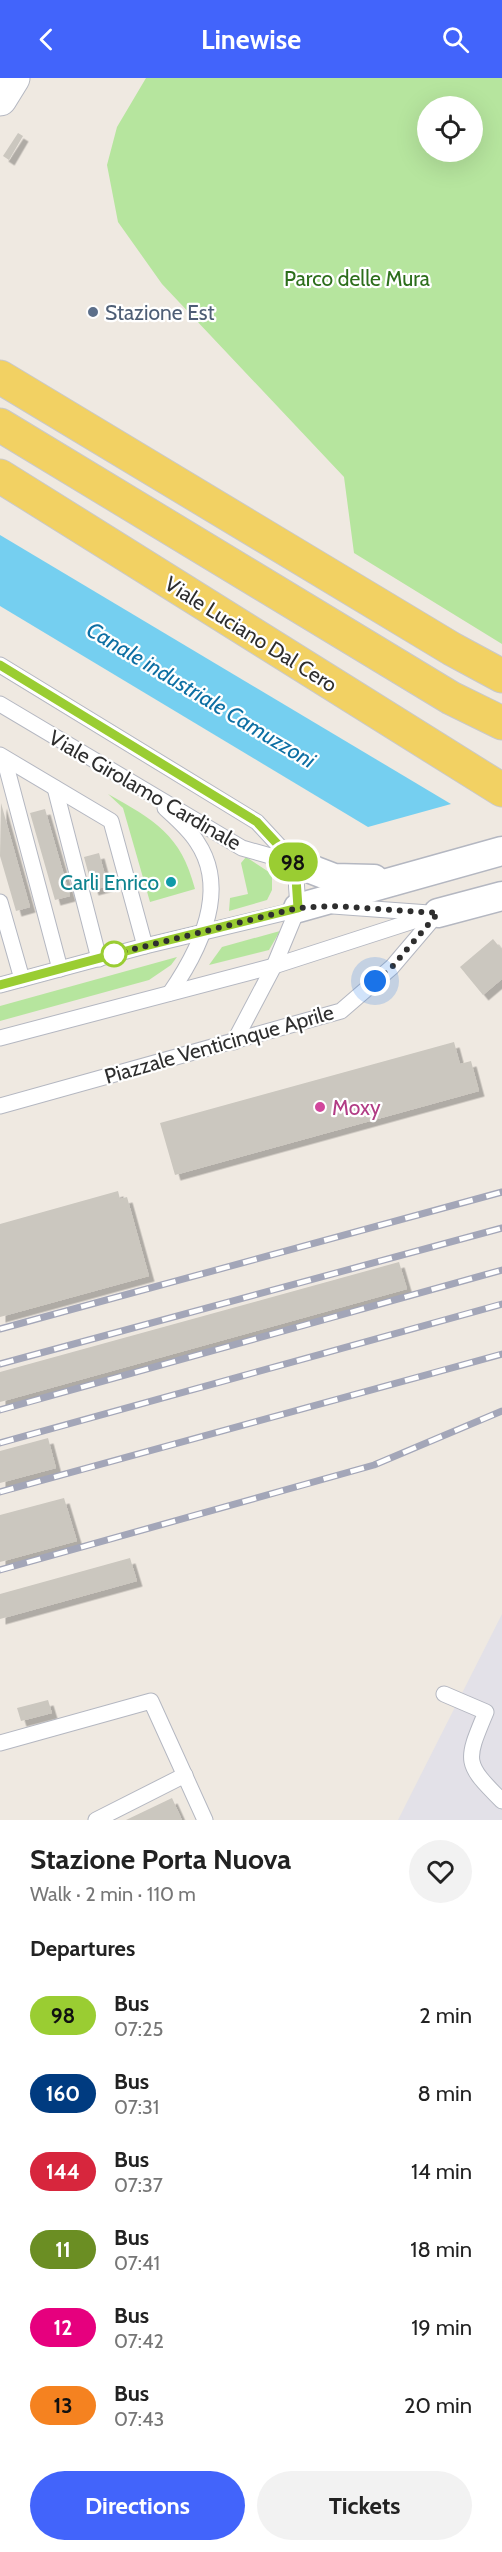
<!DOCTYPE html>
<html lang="en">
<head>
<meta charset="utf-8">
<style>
	:root { --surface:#fff; --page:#f2f2f2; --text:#222; --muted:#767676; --accent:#4264fb }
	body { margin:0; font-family:Cabin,sans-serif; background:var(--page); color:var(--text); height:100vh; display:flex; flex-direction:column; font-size:22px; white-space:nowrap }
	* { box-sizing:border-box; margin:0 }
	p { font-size:20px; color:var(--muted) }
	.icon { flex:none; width:33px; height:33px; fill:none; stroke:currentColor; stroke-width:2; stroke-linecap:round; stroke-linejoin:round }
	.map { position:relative; height:1742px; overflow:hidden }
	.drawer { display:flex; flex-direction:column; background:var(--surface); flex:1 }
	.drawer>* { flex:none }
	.badge { padding:0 12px; border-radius:20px; font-size:21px; line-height:39px }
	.buttons { position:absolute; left:417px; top:18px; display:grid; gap:12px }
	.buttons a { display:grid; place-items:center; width:66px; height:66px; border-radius:50%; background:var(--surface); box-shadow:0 6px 24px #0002; font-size:30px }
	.you { position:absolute; width:30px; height:30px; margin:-15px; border:4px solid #fff; border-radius:50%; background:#1a73e8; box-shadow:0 0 0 9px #1a73e833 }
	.map>.badge { position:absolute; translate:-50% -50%; box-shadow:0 0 0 3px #fff }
	h2 { padding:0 30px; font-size:22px; line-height:54px }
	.round { display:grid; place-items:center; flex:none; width:63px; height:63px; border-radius:32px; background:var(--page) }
	.headline { display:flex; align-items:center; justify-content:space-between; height:102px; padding:0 30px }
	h1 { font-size:28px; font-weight:800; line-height:45px }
	.button { display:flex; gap:12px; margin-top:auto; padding:12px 30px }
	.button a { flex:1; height:69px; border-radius:36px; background:var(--accent); color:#fff; font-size:24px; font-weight:800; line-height:69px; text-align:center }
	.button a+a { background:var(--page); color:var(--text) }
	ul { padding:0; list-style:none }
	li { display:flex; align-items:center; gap:18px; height:78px; padding:0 30px }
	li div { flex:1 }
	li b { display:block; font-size:22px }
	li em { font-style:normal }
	li .badge { min-width:66px; font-weight:700; text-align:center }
	header { display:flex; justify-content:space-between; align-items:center; height:78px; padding:0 30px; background:var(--accent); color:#fff; font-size:27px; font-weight:800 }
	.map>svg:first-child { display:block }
</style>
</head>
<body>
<header><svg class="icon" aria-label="back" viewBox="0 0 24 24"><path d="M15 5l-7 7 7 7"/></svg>Linewise<svg class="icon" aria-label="search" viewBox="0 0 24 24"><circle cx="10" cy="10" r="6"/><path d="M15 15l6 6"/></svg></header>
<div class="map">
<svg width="502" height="1742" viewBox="0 0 502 1742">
	<defs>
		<filter id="shadow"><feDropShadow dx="5.5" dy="5.5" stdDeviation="0" flood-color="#0004"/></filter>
	</defs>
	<rect width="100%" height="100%" fill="#efe9e1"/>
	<path fill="#e3e1e8" d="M502,1536V1742H398Z"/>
	<g fill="#b6e59e" fill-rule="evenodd">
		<path d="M146,0H502V566L354,475L344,399L162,206L118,144L107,87L117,49ZM428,28H472V74H428Z"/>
		<path d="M108,716C154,742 181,756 195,811L150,824L123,730Z"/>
		<path d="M246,779L272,796V812L267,822L229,833L230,820L248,816L241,785Z"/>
		<path d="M280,853L269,872L209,887L222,869Z"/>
		<path d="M177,879L171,887L149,902L0,943V928Z"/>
	</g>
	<path fill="#75cff0" d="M0,457L451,726L368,749L0,528Z"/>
	<g fill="#cbc7bf" filter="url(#shadow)">
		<path d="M18,55L23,58L9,82L3,78Z"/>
		<path d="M1,725L30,829L16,833L0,778Z"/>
		<path d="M45,731L70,818L55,822L30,735Z"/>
		<path d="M99,775L108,808L93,812L84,779Z"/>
		<path d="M493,861L502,872V901L483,917L460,889Z"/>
		<path d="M454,964L460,986L471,983L479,1013L175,1097L160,1045Z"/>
		<path d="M118,1113L120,1121L127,1119L149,1198L0,1239V1146Z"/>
		<path d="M399,1184L407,1211L0,1324V1294Z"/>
		<path d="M48,1360L56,1390L0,1405V1373Z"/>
		<path d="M64,1420L77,1463L0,1484V1437Z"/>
		<path d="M130,1480L137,1503L0,1541V1516Z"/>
		<path d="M48,1622L52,1635L21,1643L17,1630Z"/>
		<path d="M172,1720L182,1742H126Z"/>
	</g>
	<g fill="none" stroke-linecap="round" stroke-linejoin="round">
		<defs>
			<g id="service">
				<path d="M0,587L257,744L295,785"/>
				<path d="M0,626L242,770L295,785"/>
				<path d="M0,677L111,743L145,868"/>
				<path d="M4,680L60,891"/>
				<path d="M55,710L99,881"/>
				<path d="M165,730C176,740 189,751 197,764C230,813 199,873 170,915"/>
				<path d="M0,824L22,901"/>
				<path d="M333,828L429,835"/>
				<path d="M0,907L145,868L304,830"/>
				<path d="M0,960L274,888L438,835"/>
				<path d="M234,964L274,888L298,830L295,785"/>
				<path d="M0,1028L341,933L392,889L438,835"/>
				<path d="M444,1616L486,1634C465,1684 464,1685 502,1723"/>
				<path d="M0,1665L151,1623L205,1742"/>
				<path d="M96,1742L185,1697"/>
			</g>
			<g id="minor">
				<path d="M295,785L334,800L374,801"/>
				<path d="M298,830L502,773"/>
				<path d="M438,835L502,818"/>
			</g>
			<path id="tertiary" d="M0,21L13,0"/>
			<g id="primary">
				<path d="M0,299L452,571L502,598"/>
				<path d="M0,347L451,620L502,645"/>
				<path d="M0,398L502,712"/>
			</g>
		</defs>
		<use href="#service" stroke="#b4b7c1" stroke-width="17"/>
		<use href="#minor" stroke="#b4b7c1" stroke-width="31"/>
		<use href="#tertiary" stroke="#b4b7c1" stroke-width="35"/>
		<use href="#primary" stroke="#c9c9c9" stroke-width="35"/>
		<use href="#service" stroke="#fff" stroke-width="15"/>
		<use href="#minor" stroke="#fff" stroke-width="28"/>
		<use href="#tertiary" stroke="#fff" stroke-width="33"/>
		<use href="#primary" stroke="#f2d163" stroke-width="33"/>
		<defs>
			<g id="rail">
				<path d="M0,1251L502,1114"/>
				<path d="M0,1286L502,1150"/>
				<path d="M0,1332L502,1192"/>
				<path d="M0,1365L502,1226"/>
				<path d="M0,1414L502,1276"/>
				<path d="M0,1492L374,1387L502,1333"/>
			</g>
		</defs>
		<use href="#rail" stroke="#a3a6b8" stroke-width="7"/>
		<use href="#rail" stroke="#fff" stroke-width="4.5" stroke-dasharray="14" stroke-linecap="butt"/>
	</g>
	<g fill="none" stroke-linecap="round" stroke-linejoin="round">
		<defs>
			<path id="line" d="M0,587L257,744L295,785L298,830L145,868L0,907"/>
		</defs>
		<use href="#line" stroke="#fff" stroke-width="14"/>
		<use href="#line" stroke="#9acd32" stroke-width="9"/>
		<path stroke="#2e2e2e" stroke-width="6" stroke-dasharray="0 10.8" d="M114,876L298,830L333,828L438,835L392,889L375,903"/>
	</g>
	<circle fill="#5c6f8a" stroke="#fff" stroke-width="2" cx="93" cy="234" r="6"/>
	<circle fill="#0f9aa8" stroke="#fff" stroke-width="2" cx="171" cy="804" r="6"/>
	<circle fill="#fff" stroke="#9acd32" stroke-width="3" cx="114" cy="876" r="12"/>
	<circle fill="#d1479c" stroke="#fff" stroke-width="2" cx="320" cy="1029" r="6"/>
	<g text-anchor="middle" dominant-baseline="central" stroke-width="4.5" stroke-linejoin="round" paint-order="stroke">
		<g font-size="21" fill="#2c6e1b" stroke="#fff">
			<text x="357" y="200">Parco delle Mura</text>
		</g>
		<g font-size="21" fill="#4e5e75" stroke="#fff" text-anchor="start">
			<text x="105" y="234">Stazione Est</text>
		</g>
		<g font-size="21" fill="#2e2e2e" stroke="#fff">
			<text transform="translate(251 556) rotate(32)">Viale Luciano Dal Cero</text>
			<text transform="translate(145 712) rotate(30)">Viale Girolamo Cardinale</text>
			<text transform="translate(219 966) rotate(-16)">Piazzale Venticinque Aprile</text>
		</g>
		<g font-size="21" fill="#0d838f" stroke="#fff" text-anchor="end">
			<text x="159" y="804">Carli Enrico</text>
		</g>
		<g font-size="21" fill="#b23c85" stroke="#fff" text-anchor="start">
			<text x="332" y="1029">Moxy</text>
		</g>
		<g font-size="22" font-style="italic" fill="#0d6fa3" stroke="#fff">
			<text transform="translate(201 617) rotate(31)">Canale industriale Camuzzoni</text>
		</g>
	</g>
</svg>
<div class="buttons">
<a><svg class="icon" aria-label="locate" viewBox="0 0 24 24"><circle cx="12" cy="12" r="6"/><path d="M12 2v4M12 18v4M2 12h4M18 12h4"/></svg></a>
</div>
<div class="you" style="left:375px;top:903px"></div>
<b class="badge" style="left:293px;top:784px;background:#9acd32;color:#111">98</b>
</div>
<section class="drawer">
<div class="headline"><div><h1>Stazione Porta Nuova</h1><p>Walk · 2 min · 110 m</p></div><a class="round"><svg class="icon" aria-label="heart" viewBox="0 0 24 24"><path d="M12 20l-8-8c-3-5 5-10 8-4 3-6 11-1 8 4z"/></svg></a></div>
<h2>Departures</h2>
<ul>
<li><span class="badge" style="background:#9acd32;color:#111">98</span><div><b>Bus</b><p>07:25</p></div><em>2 min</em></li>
<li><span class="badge" style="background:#003b80;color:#fff">160</span><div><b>Bus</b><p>07:31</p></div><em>8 min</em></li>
<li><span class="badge" style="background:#d7263d;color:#fff">144</span><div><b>Bus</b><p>07:37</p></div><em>14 min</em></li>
<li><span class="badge" style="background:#6b8e23;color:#fff">11</span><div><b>Bus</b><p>07:41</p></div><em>18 min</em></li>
<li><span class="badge" style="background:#e6007e;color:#fff">12</span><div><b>Bus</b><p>07:42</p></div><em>19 min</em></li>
<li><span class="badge" style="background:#f58220;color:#111">13</span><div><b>Bus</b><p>07:43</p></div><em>20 min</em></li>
</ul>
<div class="button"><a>Directions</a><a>Tickets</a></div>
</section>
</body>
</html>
